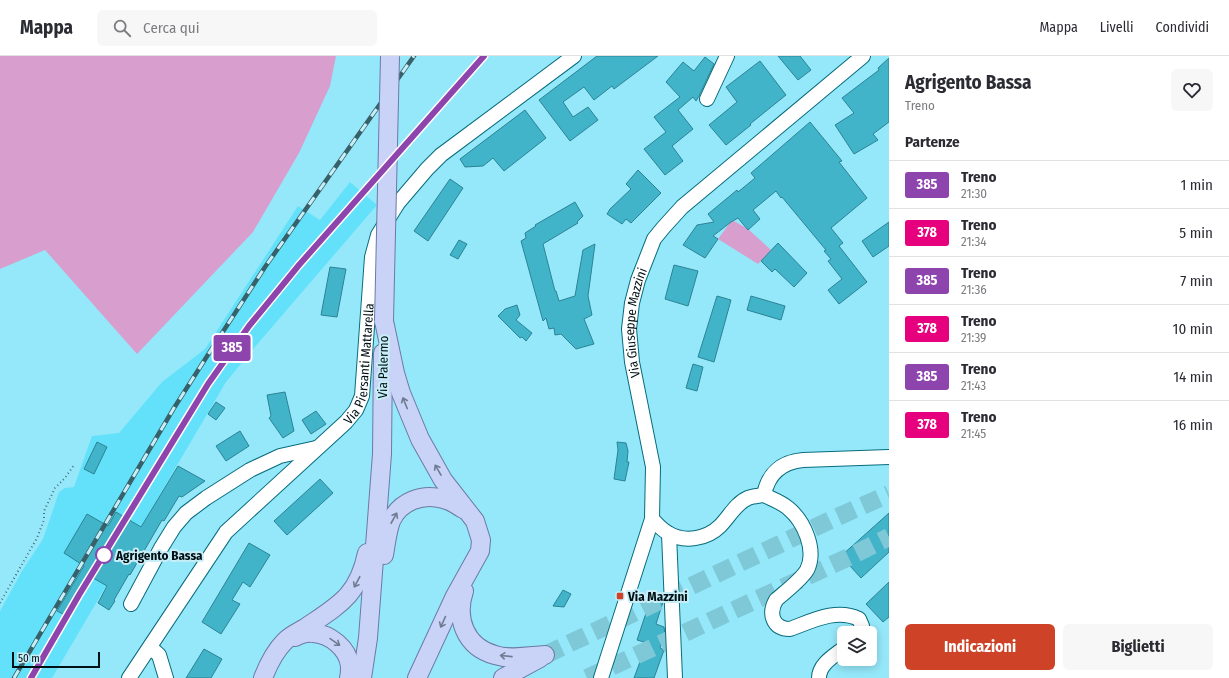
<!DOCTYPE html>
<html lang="it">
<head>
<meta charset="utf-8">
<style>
	:root { --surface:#fff; --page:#f7f7f7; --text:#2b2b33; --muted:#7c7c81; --line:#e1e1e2; --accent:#ce4327 }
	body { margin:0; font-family:"Fira Sans Condensed",sans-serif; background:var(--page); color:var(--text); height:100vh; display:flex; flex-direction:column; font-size:15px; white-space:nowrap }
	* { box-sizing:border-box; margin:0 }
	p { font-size:13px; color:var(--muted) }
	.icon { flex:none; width:22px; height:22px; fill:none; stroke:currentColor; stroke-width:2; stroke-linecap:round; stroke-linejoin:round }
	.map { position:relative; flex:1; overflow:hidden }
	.side { display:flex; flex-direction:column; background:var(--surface); width:340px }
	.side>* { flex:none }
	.badge { padding:0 8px; border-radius:3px; font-size:14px; line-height:26px }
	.tools { position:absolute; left:837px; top:570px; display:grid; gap:8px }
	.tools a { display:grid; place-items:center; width:40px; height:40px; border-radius:6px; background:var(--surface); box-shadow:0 2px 10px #0003; font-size:20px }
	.scale { position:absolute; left:12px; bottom:10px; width:88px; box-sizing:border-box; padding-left:4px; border:2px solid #001015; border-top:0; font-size:11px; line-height:14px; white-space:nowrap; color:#001015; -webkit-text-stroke:3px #c7eef7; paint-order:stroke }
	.map>.badge { position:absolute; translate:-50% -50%; box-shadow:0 0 0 2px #fff }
	h2 { padding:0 16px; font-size:15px; line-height:36px }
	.round { display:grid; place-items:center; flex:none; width:42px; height:42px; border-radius:6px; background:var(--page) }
	.summary { display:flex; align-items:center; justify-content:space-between; height:68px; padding:0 16px }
	h1 { font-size:19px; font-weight:700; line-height:30px }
	.primary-button { display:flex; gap:8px; margin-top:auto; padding:8px 16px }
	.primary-button a { flex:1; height:46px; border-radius:6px; background:var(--accent); color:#fff; font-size:16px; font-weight:700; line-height:46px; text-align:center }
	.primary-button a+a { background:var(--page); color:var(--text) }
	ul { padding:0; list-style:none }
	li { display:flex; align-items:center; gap:12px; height:48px; padding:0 16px; border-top:1px solid var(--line) }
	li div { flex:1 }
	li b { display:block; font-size:15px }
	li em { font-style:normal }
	li .badge { min-width:44px; font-weight:700; text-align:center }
	header { display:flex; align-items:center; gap:24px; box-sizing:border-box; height:56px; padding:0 20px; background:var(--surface); border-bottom:1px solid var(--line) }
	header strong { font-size:19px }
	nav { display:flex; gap:22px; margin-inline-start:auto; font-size:14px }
	.search { width:280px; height:36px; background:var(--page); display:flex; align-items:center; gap:10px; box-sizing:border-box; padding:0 14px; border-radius:6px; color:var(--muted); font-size:15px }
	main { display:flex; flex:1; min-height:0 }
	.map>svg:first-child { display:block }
</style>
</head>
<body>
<header>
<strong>Mappa</strong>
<div class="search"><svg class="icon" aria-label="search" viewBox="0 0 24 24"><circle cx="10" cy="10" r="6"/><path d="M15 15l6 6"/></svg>Cerca qui</div>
<nav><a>Mappa</a><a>Livelli</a><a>Condividi</a></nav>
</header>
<main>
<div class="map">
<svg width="889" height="622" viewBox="0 0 889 622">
	<rect width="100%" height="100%" fill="#95e8fa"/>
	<path fill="#64e1fa" d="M350,126L377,149L248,299L226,326L52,622H0V555L22,515L43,483L59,436L65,432L74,431L92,380L119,377L162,326L205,293L298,150L320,164Z"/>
	<g fill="#d89ecd">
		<path d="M0,0H336L330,30L299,97L253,176L137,298L45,194L0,213Z"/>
		<path d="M732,164L748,173L771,194L758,208L718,183Z"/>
	</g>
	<g fill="#42b4ca" stroke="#2c8394">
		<path d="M597,0H658L614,33L612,30L594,44L584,31L563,46L573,61L588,51L598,64L570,85L539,44Z"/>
		<path d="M778,0H800L811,14L798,24Z"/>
		<path d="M705,1L714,8L699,40L696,45L693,41L678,54L693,73L672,90L683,105L665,119L644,93L666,76L654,61L680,41L666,26L683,6L694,15Z"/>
		<path d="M889,2V66L873,78L878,84L854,98L835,69L854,57L842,42L879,14L878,12Z"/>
		<path d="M760,5L786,39L750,68L751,69L726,89L709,69L737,46L726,31Z"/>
		<path d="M525,54L546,82L504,115L493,102L483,110L465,111L460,103Z"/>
		<path d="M810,66L842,105L839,106L867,142L831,172L843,187L839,190L867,226L839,248L828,234L842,223L828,205L831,203L824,195L826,194L782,141L781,142L776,135L753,154L760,163L748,174L738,162L731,166L713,180L718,183L705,202L683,189L697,169L714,166L708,158L737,134L738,136L755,122L751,117Z"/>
		<path d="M638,114L661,137L631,167L626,163L622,168L607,158L610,153L631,133L626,128Z"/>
		<path d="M450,123L463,132L428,185L414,175Z"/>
		<path d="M575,146L583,160L577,166L578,167L543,188L555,235H556L559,245L575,240L583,194L595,188L588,240L592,259L584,263L594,288L576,293L561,278L555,279L554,272L549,273L546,262L543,265L521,185L526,182L525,177L536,170L535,169Z"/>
		<path d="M889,166V190L873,201L862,185Z"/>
		<path d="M459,184L467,188L458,203L450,199Z"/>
		<path d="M778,187L807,217L794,231L775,213L772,216L761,205Z"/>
		<path d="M674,209L698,215L688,250L665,243Z"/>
		<path d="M330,211L346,213L337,261L321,259Z"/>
		<path d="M717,240L731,244L714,306L698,301Z"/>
		<path d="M751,240L785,250L781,264L747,254Z"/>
		<path d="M517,249L520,259L516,264L532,277L526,285L522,281L520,282L498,260L505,253Z"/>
		<path d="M693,308L703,311L697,335L686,332Z"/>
		<path d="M285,336L294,375L283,382L269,362L271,360L267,339Z"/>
		<path d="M216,346L225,352L216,364L208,358Z"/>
		<path d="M316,355L326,368L311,378L302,364Z"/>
		<path d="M240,375L249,390L226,405L216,390Z"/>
		<path d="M97,386L107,391L94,418L84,413Z"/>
		<path d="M617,386L626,387L628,395L627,406H629L625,425L614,423L618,394Z"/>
		<path d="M178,410L205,425L182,441L179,440L164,465L162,464L130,519L129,518L114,544L115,545L109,554L98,547L107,530L88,519L65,559L57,555L84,510L64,497L87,458L108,470L116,456L141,471Z"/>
		<path d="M320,423L333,437L287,479L274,465Z"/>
		<path d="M889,457V496L861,522L841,500Z"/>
		<path d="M249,487L270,499L250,531L243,526L232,544L240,548L221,578L202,566Z"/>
		<path d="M889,526V561L883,566L866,548Z"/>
		<path d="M563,534L571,538L564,551L553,550Z"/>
		<path d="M651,542L663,546L656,568L664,571L665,579L660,592L664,594L654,622H634L647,587L637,584Z"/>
		<path d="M204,593L222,603L211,622H186Z"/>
	</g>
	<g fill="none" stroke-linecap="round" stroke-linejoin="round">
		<g stroke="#7fc8d8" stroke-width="18" stroke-dasharray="18 9" stroke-linecap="butt">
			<path d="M545,599L835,462L889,438"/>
			<path d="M587,622L849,501L889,481"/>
		</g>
		<defs>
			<g id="minor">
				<path d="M707,43L727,0"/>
				<path d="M764,439C772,443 781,446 788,452C804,465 817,494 807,514C801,524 785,536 776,544C768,558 773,573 790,573C812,565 836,552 859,563L862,570L859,577"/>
				<path d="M764,439C768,418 781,406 803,404L889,401"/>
				<path d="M652,463C657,468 662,474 668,477C684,487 707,483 720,470C729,461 736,447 748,442C753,440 759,440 764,439"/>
				<path d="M669,478L675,622"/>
				<path d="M131,548L161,492L174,471L186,457L206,442L250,414L280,400L316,392"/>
				<path d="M150,591L159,599L166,622"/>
				<path id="s1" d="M129,622L226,476L346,366L356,354L362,340L372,201L378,179L398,147L427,113L441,99L574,0"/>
				<path id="s2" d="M601,622L652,463L653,411L632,306L629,273L632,247L638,224L654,183L663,172L682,151L863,0"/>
				<path d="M819,622C819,608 834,600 844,592"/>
			</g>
			<g id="major">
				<path d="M384,265L395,317L401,337L420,383L443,424L475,465L481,484L480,495L455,540L417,622"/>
				<path d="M384,499C386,488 387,476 391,465C400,445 423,437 443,443C450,444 457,449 463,453"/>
				<path d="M464,535C455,562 465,591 495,599C510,604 529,600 545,599"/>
				<path d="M295,581C301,578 307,576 313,577C330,578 348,592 350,610C350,613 350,618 349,622"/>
				<path d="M263,622C268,609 274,596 285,585C290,580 298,576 305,572C339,549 358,540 367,497"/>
				<path d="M362,622L368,582L382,398L383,297"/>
				<path d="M503,622L540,602"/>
			</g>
		</defs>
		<use href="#minor" stroke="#076c7d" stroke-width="16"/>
		<use href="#major" stroke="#6b7ba5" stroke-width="20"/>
		<path stroke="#45737e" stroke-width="2" stroke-dasharray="1 3" stroke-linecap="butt" d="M0,547L37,482L44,464V455L55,432L65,422L74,409"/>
		<use href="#minor" stroke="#fff" stroke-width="14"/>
		<use href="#major" stroke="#c9d2f7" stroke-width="18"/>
		<defs>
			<g id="rail">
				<path d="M14,622L174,352L211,294L265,211L414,0"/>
				<path d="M31,622L79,539L208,328L249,270L299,209L484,0"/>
			</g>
		</defs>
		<use href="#rail" stroke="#376069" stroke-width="4.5"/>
		<use href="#rail" stroke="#c7eef7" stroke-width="3" stroke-dasharray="9" stroke-linecap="butt"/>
		<defs>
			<path id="major-bridge" d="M384,265L390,0"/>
		</defs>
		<use href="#major-bridge" stroke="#6b7ba5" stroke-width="20" stroke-linecap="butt"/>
		<use href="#major-bridge" stroke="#c9d2f7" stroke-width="18"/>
	</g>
	<defs><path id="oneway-shaft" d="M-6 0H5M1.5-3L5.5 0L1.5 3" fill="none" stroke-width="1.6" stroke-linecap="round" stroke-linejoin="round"/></defs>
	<g stroke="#6f7b91">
		<use href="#oneway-shaft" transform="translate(405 347) rotate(-112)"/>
		<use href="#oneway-shaft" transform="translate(438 414) rotate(-120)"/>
		<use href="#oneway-shaft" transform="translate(394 462) rotate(-61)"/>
		<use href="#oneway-shaft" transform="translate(357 526) rotate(118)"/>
		<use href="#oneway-shaft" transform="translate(443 566) rotate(114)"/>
		<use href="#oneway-shaft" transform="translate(335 586) rotate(35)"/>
		<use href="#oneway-shaft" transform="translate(506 600) rotate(-174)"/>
	</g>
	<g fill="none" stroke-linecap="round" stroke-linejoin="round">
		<defs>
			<path id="line" d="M31,622L79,539L208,328L249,270L299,209L484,0"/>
		</defs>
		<use href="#line" stroke="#fff" stroke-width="9"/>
		<use href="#line" stroke="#8e44ad" stroke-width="6"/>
	</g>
	<circle fill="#fff" stroke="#8e44ad" stroke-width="2" cx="104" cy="499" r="8"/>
	<rect fill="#ce4327" stroke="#c7eef7" stroke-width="1.5" x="616" y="536" width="8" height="8" rx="2"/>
	<g text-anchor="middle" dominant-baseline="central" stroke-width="4" stroke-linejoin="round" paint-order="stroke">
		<g font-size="13" fill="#001015" stroke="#c7eef7">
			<text stroke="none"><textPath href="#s2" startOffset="366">Via Giuseppe Mazzini</textPath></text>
			<text stroke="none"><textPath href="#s1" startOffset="400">Via Piersanti Mattarella</textPath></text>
			<text transform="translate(383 311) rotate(-89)">Via Palermo</text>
		</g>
		<g font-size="13" font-weight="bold" fill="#001015" stroke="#c7eef7" text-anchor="start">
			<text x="116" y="499">Agrigento Bassa</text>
		</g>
		<g font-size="13" font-weight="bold" fill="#001015" stroke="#c7eef7" text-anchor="start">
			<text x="628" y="540">Via Mazzini</text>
		</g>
	</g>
</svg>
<div class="tools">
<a><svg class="icon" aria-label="layers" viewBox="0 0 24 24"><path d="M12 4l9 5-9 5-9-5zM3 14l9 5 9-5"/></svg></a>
</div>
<div class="scale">50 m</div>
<b class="badge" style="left:232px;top:292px;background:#8e44ad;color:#fff">385</b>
</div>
<section class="side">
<div class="summary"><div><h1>Agrigento Bassa</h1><p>Treno</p></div><a class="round"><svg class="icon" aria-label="heart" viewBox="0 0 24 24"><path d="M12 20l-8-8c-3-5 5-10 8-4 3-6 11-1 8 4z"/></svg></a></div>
<h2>Partenze</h2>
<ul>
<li><span class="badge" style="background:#8e44ad;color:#fff">385</span><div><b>Treno</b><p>21:30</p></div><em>1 min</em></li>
<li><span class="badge" style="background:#e6007e;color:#fff">378</span><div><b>Treno</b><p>21:34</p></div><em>5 min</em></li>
<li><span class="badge" style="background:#8e44ad;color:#fff">385</span><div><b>Treno</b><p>21:36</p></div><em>7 min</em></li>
<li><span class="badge" style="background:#e6007e;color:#fff">378</span><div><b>Treno</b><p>21:39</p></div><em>10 min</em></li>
<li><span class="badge" style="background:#8e44ad;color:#fff">385</span><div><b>Treno</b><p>21:43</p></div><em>14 min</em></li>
<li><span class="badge" style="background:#e6007e;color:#fff">378</span><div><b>Treno</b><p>21:45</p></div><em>16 min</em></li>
</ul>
<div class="primary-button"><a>Indicazioni</a><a>Biglietti</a></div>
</section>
</main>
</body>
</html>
